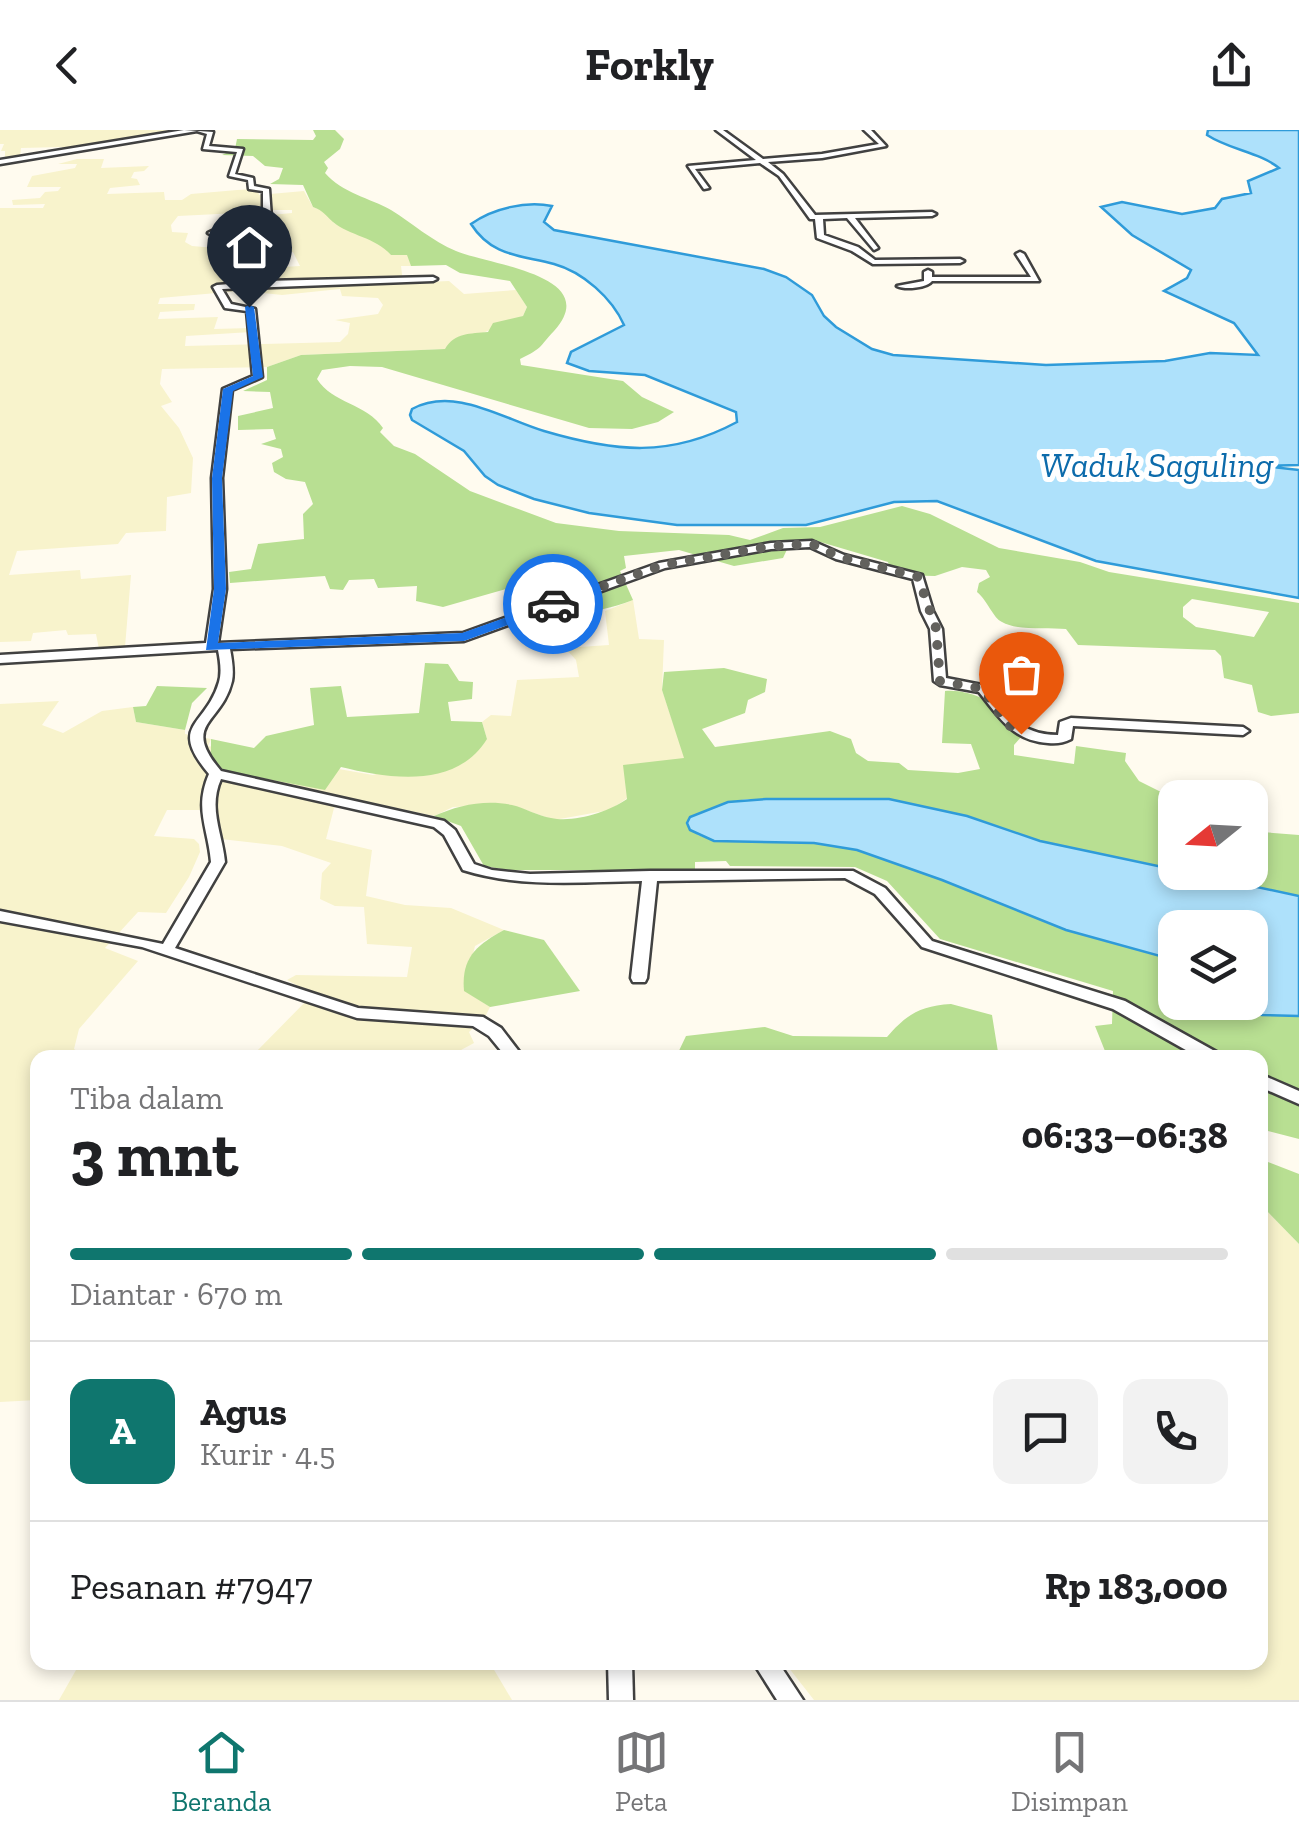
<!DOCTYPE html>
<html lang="id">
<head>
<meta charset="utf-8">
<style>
	body { margin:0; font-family:"Zilla Slab",serif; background:#f2f2f2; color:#202124; height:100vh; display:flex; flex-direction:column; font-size:38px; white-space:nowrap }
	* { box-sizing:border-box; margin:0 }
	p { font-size:32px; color:#757577 }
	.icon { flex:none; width:55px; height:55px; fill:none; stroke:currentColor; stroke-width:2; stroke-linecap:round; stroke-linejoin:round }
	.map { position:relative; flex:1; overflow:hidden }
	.details { position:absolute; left:30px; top:920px; width:1238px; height:620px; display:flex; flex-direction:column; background:#fff; border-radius:20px; box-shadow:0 5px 15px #0003 }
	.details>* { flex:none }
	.needle { width:65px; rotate:252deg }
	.controls { position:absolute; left:1158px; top:650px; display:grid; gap:20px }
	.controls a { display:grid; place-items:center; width:110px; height:110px; border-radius:20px; background:#fff; box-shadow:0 5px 15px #0003; font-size:50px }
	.pin { position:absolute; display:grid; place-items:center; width:85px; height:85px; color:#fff; margin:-102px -42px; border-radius:50% 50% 50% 0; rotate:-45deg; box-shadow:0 0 10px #0007 }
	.pin .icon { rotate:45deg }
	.courier { position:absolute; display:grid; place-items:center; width:100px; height:100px; margin:-50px; border:8px solid #1a73e8; border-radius:50%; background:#fff; color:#222; box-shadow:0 2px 12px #0007 }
	.overview em { font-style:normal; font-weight:800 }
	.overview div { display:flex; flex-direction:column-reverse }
	.overview { display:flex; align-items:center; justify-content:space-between; height:170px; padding:0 40px }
	h1 { font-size:65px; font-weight:800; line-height:75px }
	.bar { display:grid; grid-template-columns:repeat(4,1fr); gap:15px 10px; align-content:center; height:120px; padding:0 40px }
	.bar i { height:12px; border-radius:8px; background:#e0e0e0 }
	.bar .on { background:#0f766e }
	.bar p { grid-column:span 4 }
	.line { display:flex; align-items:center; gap:25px; padding:0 40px; border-top:2px solid #e0e0e0 }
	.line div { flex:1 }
	.round { display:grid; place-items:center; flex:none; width:105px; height:105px; border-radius:20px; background:#f2f2f2 }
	header { display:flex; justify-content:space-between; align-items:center; height:130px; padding:0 40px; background:#fff; font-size:45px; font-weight:800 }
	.tabs { display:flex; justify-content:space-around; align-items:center; height:140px; border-top:2px solid #e0e0e0; background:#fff; font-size:28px; color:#757577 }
	.tabs a { display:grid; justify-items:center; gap:5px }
	.tabs .on { color:#0f766e }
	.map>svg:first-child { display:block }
	.farmland { fill:#f8f3cc; fill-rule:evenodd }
	.forest { fill:#b8df92; fill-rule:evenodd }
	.water { fill:#aee1fb; stroke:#2f9bd9; stroke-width:2.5 }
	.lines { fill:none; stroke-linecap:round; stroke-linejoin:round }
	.minor-casing { stroke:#414141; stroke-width:5 }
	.minor { fill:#fff; fill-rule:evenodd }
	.route { fill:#1a73e8 }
	.done { stroke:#62615d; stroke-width:10; stroke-dasharray:0 18 }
	.labels { text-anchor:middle; stroke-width:10; stroke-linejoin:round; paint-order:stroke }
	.far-water-label { font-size:35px; font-style:italic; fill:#0c6bab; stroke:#fff }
</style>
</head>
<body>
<header><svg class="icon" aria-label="back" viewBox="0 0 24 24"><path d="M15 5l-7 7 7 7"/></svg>Forkly<svg class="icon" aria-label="share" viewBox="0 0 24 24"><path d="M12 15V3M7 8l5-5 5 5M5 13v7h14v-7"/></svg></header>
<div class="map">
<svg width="1299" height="1570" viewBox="0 0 1299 1570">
	<rect width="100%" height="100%" fill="#fffbef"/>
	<g class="farmland">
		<path d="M 0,0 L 183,0 L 64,22 L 62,17 L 21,18 L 20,27 L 5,28 L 5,21 L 1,21 L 4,14 L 0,14 Z"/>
		<path d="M 77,29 L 104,29 L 101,38 L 149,36 L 144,41 L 134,42 L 131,48 L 137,49 L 140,55 L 110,58 L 107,64 L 164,62 L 165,70 L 182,70 L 191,64 L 237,60 L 258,59 L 259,65 L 304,61 L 313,77 L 327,82 L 334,93 L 382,114 L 391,125 L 408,125 L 411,136 L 401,136 L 403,153 L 449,151 L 464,164 L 516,160 L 527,177 L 523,186 L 445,219 L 301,225 L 267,237 L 162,239 L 160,254 L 172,272 L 161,276 L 179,298 L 193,328 L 191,363 L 167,367 L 166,401 L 126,403 L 118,414 L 17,421 L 9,445 L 80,440 L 81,449 L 131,445 L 125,517 L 99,519 L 96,504 L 68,505 L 66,500 L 33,503 L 31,511 L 0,512 L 0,78 L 43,78 L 45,74 L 13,75 L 12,70 L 40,68 L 45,62 L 58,61 L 61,57 L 27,57 L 32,46 L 75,38 L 77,34 L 58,34 ZM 269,75 L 270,80 L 292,80 L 292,83 L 271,85 L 274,103 L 239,105 L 239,115 L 274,116 L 277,121 L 293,122 L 300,136 L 268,138 L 261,145 L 234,145 L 237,135 L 228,130 L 228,119 L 192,116 L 185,112 L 188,103 L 172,102 L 171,95 L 178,86 L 238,83 L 240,92 L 261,91 L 258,81 L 232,80 ZM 261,159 L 263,163 L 282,165 L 340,159 L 342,166 L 378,168 L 383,175 L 378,184 L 335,190 L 350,193 L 348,204 L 340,212 L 185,216 L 186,206 L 251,202 L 251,198 L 214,199 L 218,187 L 158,189 L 160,182 L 194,180 L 195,174 L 158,174 L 160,168 Z"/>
		<path d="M 633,470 L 639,509 L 664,510 L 662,560 L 685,628 L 610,680 L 554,690 L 511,675 L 453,677 L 434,686 L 350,668 L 334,678 L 326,709 L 372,720 L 366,766 L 405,775 L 451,778 L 504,800 L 475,816 L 464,860 L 490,877 L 485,887 L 469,902 L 474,913 L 448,927 L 251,927 L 313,864 L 287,850 L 296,845 L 407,847 L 412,817 L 367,814 L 364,777 L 335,776 L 320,769 L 322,743 L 331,733 L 282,716 L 221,709 L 214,680 L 167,680 L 154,706 L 194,709 L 199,714 L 200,722 L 189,747 L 166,783 L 138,782 L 105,818 L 138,831 L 79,899 L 74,919 L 86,927 L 38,928 L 37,1270 L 0,1272 L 0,574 L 59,571 L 42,595 L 63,603 L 102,581 L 133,577 L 136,592 L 185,600 L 185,604 L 211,609 L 208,616 L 373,645 L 487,609 L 482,592 L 491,585 L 511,586 L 517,550 L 579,547 L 576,530 L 565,518 L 609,515 L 605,481 Z"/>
		<path d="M 1260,1074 L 1299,1114 L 1299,1570 L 814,1570 L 785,1533 L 1260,1532 Z"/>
		<path d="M 80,1533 L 490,1533 L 512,1570 L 59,1570 Z"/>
	</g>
	<g class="forest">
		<path d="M 313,0 L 335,0 L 344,9 L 340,19 L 324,32 L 328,38 L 325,43 C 342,63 370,68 391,80 C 412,93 432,111 456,121 C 489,135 604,145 554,201 C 539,217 543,218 520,229 L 521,235 L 623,251 L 642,267 L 674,282 L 658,292 L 632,299 L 589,298 L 382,237 L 350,236 L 322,240 L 317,249 C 332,273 367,274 383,298 L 380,302 L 394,316 L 415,324 L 470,361 L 556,393 L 619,401 L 729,405 L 750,410 L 783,398 L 820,397 L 902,376 L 930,384 L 999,418 L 1080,432 L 1109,442 L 1299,473 L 1299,583 L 1271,586 L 1258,582 L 1252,555 L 1224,548 L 1221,526 L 1215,520 L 1078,515 L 1066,499 C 1048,497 1017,501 1002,492 C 993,488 988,471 977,462 L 979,453 L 990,447 L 986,440 L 962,437 L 935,446 L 892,445 L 888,432 L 817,411 L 791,411 L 783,428 L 734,436 L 679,420 L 624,426 L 626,438 L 620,441 L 633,470 C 581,489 554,487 506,459 L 443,477 L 416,471 L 417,456 L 378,458 L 374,449 L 349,450 L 343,460 L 330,459 L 325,446 L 230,453 L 229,442 L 251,439 L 258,414 L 304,409 L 303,384 L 313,374 L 305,352 L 286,349 L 274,342 L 272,333 L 283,327 L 281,319 L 261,314 L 276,309 L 273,299 L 238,300 L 238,286 L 273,278 L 270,262 L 243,261 L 267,250 L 267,237 L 301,225 L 445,219 C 455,202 470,204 488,202 L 493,193 L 523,186 L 527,177 L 510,151 L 460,143 L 446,135 L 411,136 L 407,125 L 391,125 C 375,107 350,106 333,92 C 325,85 324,81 313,77 L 303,55 L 270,54 L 279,49 L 283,38 L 265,36 L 253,26 L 222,25 L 235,19 L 237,9 L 313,10 L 316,6 ZM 1192,469 L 1269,482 L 1254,507 L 1196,497 L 1183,487 L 1183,477 Z"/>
		<path d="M 425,533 L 448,534 L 459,551 L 473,552 L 472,569 L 448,572 L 451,591 L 482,592 L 487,609 C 456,659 390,649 341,637 L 325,660 L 225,641 L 211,630 L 211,609 L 254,618 L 266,606 L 314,595 L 310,558 L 341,556 L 347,587 L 419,583 Z"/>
		<path d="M 724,538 L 767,549 L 765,562 L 748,570 L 745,583 L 702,599 L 715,617 L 830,601 L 851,609 L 856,623 L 868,631 L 899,633 L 908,640 L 958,643 L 980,639 L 971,614 L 942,613 L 945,561 C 970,559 1001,573 1013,595 L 1028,599 L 1014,615 L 1014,625 L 1074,634 L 1076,616 L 1126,623 L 1125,631 L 1139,651 L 1175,669 L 1175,740 L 1040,711 L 967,686 L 889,669 L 748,669 L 728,672 L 690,687 L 687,694 L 698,705 L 714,711 L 814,713 L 857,720 L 942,750 L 1066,800 L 1165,827 L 1175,839 L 1175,872 L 1224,873 L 1262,885 L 1299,886 L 1299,1009 L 1260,999 L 1260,928 L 1148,927 L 1105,921 L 1095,896 L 1112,894 L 1113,861 L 940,809 L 887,751 L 855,737 L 730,736 L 726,731 L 695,732 L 695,740 L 508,740 L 484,736 L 461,696 L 434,686 C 458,675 486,669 512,675 C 525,678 538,686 551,688 C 574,693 608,682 627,669 L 623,635 L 684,628 L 662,560 L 664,542 Z"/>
		<path d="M 157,556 L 207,558 L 192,573 L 185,600 L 136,592 L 133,577 L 146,576 Z"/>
		<path d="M 1250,701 L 1299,705 L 1299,766 L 1187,743 L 1250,742 Z"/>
		<path d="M 504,800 L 544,810 L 580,861 L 490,877 L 464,861 C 461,827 477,815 504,800 Z"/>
		<path d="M 951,874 L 992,885 L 998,922 L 1006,927 L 803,928 L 777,922 L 755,927 L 676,927 L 686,906 L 765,897 L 793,906 L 887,907 C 907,884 920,876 951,874 Z"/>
		<path d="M 1260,1029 L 1299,1044 L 1299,1114 L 1260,1074 Z"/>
	</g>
	<g class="water">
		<path d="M 1208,0 L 1299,0 L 1299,335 L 1262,336 L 1299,340 L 1299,468 L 1096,431 L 937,371 L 894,372 L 806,395 L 677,395 L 589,383 L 534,369 L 498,355 L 485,346 L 464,321 L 412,290 L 410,285 L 412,279 C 455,256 503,289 544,301 C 615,322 670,328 737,292 L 736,282 L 645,245 L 589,241 L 567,233 L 571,222 L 624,195 C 612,168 583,142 554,134 C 521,125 492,127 471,94 C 493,78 526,71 552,76 L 544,92 L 554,100 L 764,139 L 786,147 L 812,165 L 824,186 L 836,197 L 872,219 L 893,225 L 1046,235 L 1165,231 L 1210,223 L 1258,225 L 1234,193 L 1164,161 L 1187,148 L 1191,140 L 1132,105 L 1101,77 L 1122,72 L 1182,84 L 1215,78 L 1222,69 L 1251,63 L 1248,51 L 1279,38 C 1259,22 1230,20 1207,5 Z"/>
		<path d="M 766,669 L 889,669 L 967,686 L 1040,711 L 1299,766 L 1299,886 L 1262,885 L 1224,873 L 1250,872 L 1250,798 L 1175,798 L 1175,839 L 1164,827 L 1066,800 L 942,750 L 857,720 L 814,713 L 714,711 L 690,700 L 687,693 L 690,687 L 728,672 Z"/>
	</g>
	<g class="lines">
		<g class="minor-casing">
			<g id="minor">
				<path d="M 184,0 L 213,2 L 209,16 L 243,19 L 235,44 L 253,48 L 254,56 L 269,59 L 271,88 L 278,95 L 265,151 L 433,147 L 437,149 L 433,151 L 222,159 L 231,174 L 255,179 L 262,247 L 232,260 L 222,348 L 226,459 L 218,513 L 463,503 L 659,433 L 771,413 L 812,411 L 844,425 L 922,445 L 933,481 L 942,499 L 946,548 L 987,556 C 1010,584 1019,605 1058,605 L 1060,592 L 1071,588 L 1243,597 L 1249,601 L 1243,605 L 1073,596 L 1071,609 C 1063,613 1057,614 1048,613 C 1013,611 999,587 979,562 L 940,555 L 934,551 L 930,499 L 921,481 L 913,449 L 836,429 L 810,417 L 771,419 L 665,438 L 464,511 L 230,519 C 232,530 234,541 232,551 C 222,594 180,593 221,641 L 444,691 L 455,700 L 474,734 L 492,740 L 530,744 L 650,741 L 853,741 L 885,758 L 932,811 L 1125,871 L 1220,924 L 1222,928 L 1200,928 L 1113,879 L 922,817 L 875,764 L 845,748 L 657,751 L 647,848 L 645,852 L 633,852 L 631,848 L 642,751 C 582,752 520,758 463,740 L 444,705 L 434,697 L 221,649 C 208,678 222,702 225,732 L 175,818 L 358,878 L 483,887 L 501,898 L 524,928 L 507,928 L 489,906 L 473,896 L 357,888 L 142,817 L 0,791 L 0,781 L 163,814 L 211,732 C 208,697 194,679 209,644 C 167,594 206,597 219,552 C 222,542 220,530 218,520 L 0,533 L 0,525 L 206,513 L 214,459 L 212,348 L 223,259 L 253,246 L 247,181 L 225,178 L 213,157 L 217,155 L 257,152 L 268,103 L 212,105 L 208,103 L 212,101 L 269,99 L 270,96 L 263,89 L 263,61 L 249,59 L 248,50 L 229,46 L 237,22 L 203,19 L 207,4 L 197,1 L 0,34 L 0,30 Z"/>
				<path d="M 716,0 L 723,0 L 763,29 L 822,24 L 879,14 L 864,0 L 871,0 L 886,16 L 822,28 L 768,32 L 783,44 L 815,85 L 932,82 L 936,84 L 932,86 L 855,88 L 878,118 L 874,120 L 847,88 L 823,89 L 824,105 L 858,117 L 875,130 L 960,129 L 964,131 L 960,133 L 873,134 L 852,121 L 817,108 L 815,89 L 810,89 L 779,46 L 760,33 L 695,39 L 709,58 L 704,59 L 688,36 L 756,30 Z"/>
				<path d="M 1020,122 L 1024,124 L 1039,151 L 932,151 C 927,158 905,160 897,156 L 924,151 L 924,142 L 928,140 L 932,142 L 932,147 L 1031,147 L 1016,124 Z"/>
				<path d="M 1260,944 L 1299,961 L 1299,974 L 1260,957 Z"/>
				<path d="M 608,1532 L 632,1532 L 633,1570 L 609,1570 Z"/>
				<path d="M 753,1532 L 778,1532 L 803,1570 L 777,1570 Z"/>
			</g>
		</g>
		<use href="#minor" class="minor"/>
	</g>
	<path class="route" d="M 249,175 L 254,177 L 263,247 L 233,261 L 222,348 L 226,459 L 218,513 L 462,503 L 549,472 L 558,472 L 558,477 L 464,511 L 206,520 L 214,459 L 212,348 L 223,259 L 253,246 L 245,177 Z"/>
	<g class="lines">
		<path class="done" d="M 553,474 L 663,435 L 772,416 L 812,414 L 840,427 L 918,447 L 936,498 L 940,551 L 983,559 L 1005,592 L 1021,604"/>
	</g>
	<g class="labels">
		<g class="far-water-label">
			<text x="1157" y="347">Waduk Saguling</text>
		</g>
	</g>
</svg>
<div class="controls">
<a><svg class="needle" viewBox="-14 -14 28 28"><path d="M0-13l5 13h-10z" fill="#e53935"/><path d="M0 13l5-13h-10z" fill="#757577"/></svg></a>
<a><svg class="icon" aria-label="layers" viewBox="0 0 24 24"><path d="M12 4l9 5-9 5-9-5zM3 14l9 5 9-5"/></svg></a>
</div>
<div class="pin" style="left:1021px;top:604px;background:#ea580c"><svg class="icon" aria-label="bag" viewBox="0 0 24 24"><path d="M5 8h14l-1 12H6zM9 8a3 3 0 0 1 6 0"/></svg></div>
<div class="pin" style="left:249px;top:177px;background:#1f2937"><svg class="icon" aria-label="home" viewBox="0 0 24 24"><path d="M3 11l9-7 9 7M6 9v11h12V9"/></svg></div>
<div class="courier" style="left:553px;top:474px"><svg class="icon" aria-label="car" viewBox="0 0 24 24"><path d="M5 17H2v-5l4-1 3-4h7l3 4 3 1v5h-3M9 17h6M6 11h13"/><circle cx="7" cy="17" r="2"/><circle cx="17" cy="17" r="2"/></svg></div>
<section class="details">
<div class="overview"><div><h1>3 mnt</h1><p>Tiba dalam</p></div><em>06:33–06:38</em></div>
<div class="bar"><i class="on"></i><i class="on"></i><i class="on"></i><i></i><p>Diantar · 670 m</p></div>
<div class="line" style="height:180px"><b class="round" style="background:#0f766e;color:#fff">A</b><div><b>Agus</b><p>Kurir · 4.5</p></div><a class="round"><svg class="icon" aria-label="chat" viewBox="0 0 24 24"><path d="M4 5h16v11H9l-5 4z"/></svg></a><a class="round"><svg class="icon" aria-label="phone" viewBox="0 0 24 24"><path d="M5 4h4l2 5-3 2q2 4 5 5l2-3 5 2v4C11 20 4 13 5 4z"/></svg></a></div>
<div class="line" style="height:130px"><div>Pesanan #7947</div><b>Rp 183,000</b></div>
</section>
</div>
<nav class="tabs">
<a class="on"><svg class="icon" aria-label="home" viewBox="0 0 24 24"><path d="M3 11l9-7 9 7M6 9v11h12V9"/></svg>Beranda</a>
<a><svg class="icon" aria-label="map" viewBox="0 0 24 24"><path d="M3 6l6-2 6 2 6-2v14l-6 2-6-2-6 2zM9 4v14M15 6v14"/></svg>Peta</a>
<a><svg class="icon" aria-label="saved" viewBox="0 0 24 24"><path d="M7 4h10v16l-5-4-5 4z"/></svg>Disimpan</a>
</nav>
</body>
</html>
